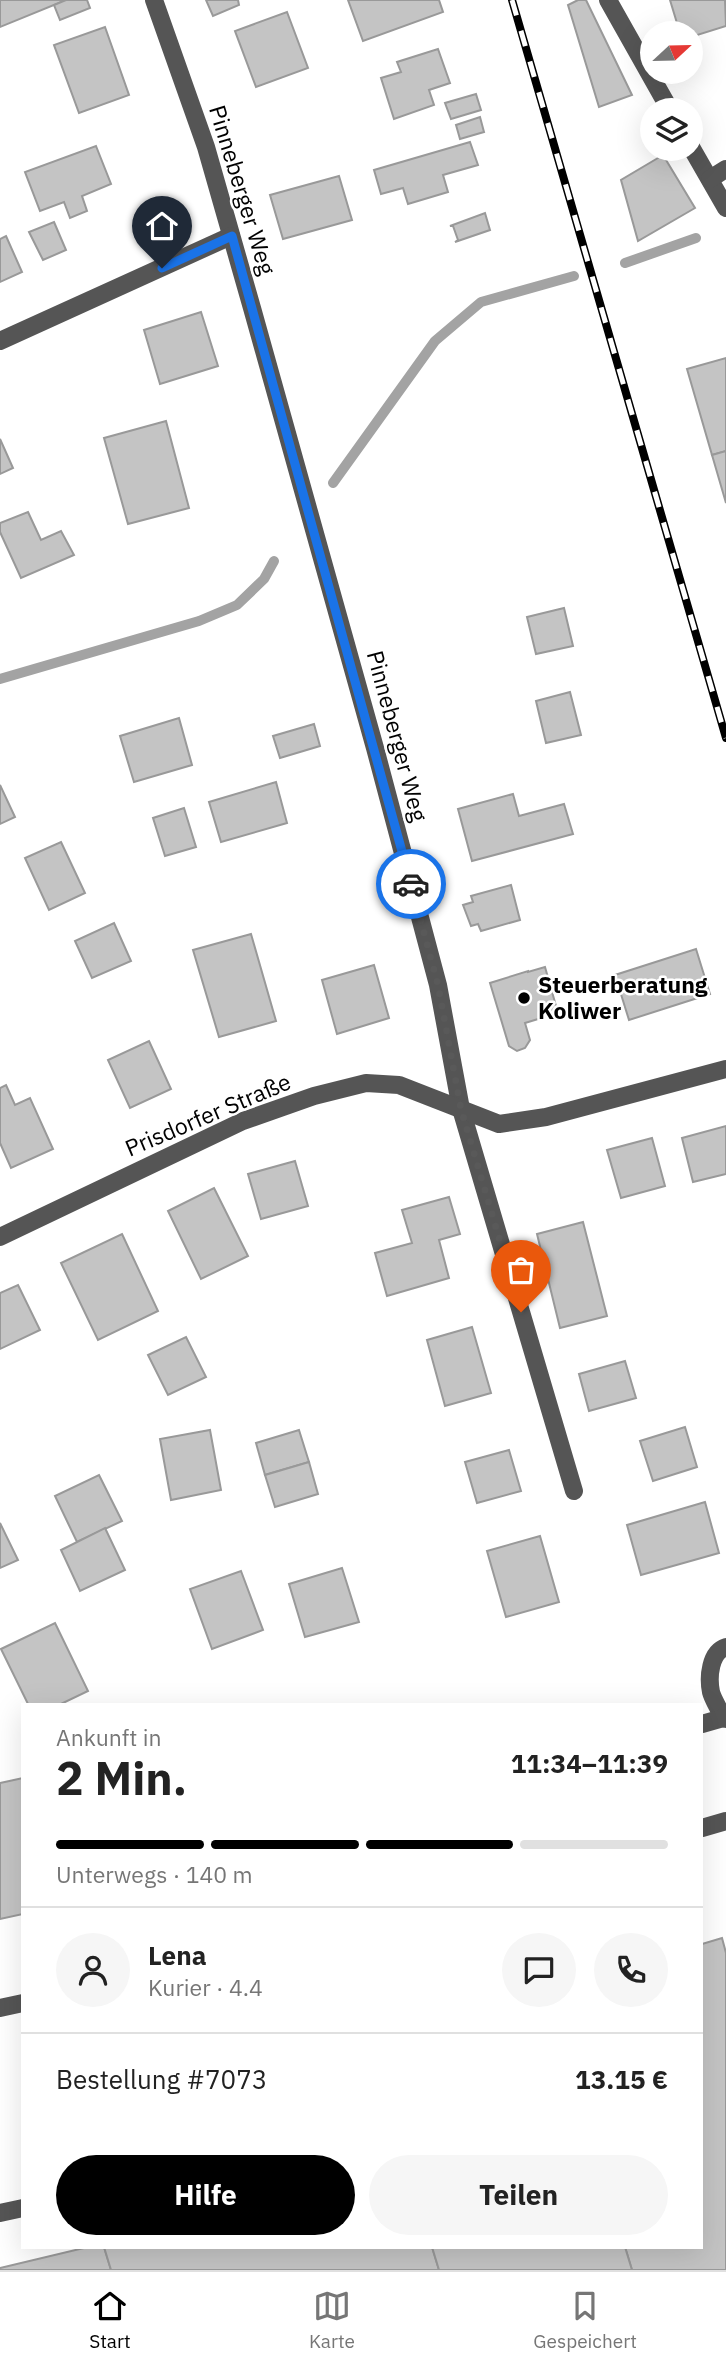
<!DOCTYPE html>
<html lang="de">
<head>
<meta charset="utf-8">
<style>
	body { margin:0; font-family:"IBM Plex Sans",sans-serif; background:#f6f6f6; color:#222; height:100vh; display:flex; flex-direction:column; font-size:26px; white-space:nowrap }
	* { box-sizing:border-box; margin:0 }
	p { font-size:23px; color:#767676 }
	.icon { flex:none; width:38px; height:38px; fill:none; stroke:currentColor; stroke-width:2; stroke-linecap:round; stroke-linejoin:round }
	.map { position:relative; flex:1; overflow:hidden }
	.sheet { position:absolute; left:21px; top:1703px; width:682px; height:546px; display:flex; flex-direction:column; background:#fff; border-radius:0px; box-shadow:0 7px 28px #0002 }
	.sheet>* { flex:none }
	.needle { width:46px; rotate:68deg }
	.controls { position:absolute; left:640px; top:21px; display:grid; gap:14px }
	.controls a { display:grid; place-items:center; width:63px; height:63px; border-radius:50%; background:#fff; box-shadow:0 7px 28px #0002; font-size:35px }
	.pin { position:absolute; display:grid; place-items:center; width:60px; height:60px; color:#fff; margin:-72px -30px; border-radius:50% 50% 50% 0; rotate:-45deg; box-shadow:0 0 7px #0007 }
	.pin .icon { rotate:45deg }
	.courier { position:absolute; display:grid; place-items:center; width:70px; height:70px; margin:-35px; border:5px solid #1a73e8; border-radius:50%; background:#fff; color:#222; box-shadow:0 2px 9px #0007 }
	.head em { font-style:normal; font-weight:800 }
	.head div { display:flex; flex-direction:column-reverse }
	.head { display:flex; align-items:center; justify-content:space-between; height:119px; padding:0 35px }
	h1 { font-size:46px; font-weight:800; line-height:52px }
	.bar { display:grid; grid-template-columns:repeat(4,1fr); gap:10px 7px; align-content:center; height:84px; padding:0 35px }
	.bar i { height:9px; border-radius:5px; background:#e0e0e0 }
	.bar .on { background:#000 }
	.bar p { grid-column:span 4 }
	.line { display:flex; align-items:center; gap:18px; padding:0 35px; border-top:2px solid #e0e0e0 }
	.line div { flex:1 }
	.round { display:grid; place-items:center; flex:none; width:74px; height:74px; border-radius:37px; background:#f6f6f6 }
	.action { display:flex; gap:14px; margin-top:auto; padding:14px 35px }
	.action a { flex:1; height:80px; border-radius:42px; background:#000; color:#fff; font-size:28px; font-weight:800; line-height:80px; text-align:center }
	.action a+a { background:#f6f6f6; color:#222 }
	.tab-bar { display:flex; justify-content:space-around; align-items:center; height:98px; border-top:2px solid #e0e0e0; background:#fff; font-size:19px; color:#767676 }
	.tab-bar a { display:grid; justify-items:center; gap:4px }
	.tab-bar .on { color:#000 }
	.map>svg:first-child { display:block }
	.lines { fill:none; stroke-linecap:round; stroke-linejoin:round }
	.stream { stroke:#a3a3a3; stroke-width:10 }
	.building { fill:#c4c4c4; stroke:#999; stroke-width:2 }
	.minor { stroke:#555; stroke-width:18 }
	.rail-casing { stroke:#000; stroke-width:8 }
	.rail { stroke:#fff; stroke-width:5; stroke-dasharray:16; stroke-linecap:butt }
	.done { stroke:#595959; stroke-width:7; stroke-dasharray:0 12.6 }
	.route { stroke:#1a73e8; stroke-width:9 }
	.poi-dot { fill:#000; stroke:#fff; stroke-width:2.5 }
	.labels { text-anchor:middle; stroke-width:5; stroke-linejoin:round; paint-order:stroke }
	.street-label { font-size:23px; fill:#000; stroke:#fff }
	.poi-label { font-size:23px; font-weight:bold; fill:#000; stroke:#fff; text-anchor:start }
</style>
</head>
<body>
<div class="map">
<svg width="726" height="2270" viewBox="0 0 726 2270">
	<rect width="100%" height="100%" fill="#fff"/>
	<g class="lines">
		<g class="stream">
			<path d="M 625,263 L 696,238"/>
			<path d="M 333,483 L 435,341 L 481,302 L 574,276"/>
			<path d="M 0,679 L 199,621 L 237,605 L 264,579 L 274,561"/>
		</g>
	</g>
	<g class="building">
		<path d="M 0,0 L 66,0 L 0,27 Z"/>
		<path d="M 66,0 L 87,0 L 90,8 L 60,20 L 54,5 Z"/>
		<path d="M 206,0 L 238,0 L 239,5 L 213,16 Z"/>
		<path d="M 348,0 L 439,0 L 443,12 L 363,41 Z"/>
		<path d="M 578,0 L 586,0 L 632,95 L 599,107 L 568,5 Z"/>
		<path d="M 670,0 L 725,0 L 726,26 L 691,37 L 691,33 L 680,33 Z"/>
		<path d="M 287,12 L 308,68 L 256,87 L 235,31 Z"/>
		<path d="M 105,27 L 129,95 L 79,113 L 54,45 Z"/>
		<path d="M 438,49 L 450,83 L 429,90 L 434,105 L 394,119 L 381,78 L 401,72 L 397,62 Z"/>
		<path d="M 476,94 L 481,110 L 451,119 L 445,103 Z"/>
		<path d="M 480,117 L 484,132 L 460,139 L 456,125 Z"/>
		<path d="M 470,142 L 478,165 L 443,175 L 448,192 L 408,204 L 403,188 L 381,194 L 374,170 Z"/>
		<path d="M 96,146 L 111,184 L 82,196 L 87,211 L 70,218 L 64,202 L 40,211 L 25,172 Z"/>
		<path d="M 663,155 L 695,208 L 638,241 L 621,180 Z"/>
		<path d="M 339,176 L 352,220 L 283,239 L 270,195 Z"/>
		<path d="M 485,213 L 490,230 L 455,242 L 458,240 L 453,226 L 450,226 Z"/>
		<path d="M 54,222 L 66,250 L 43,260 L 29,232 Z"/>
		<path d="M 6,236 L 22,272 L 0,282 L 0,239 Z"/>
		<path d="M 201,312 L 218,366 L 160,384 L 144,330 Z"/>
		<path d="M 726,358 L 726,451 L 712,455 L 687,369 Z"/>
		<path d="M 166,421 L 189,508 L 128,524 L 104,438 Z"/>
		<path d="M 0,439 L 13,468 L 0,474 Z"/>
		<path d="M 726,451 L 726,503 L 712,455 Z"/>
		<path d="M 28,512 L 41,540 L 61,531 L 74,555 L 21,578 L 0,532 L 0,523 Z"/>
		<path d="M 564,608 L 573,646 L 536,654 L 527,617 Z"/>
		<path d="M 570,692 L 581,735 L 546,743 L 536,701 Z"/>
		<path d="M 179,718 L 192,765 L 134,782 L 120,736 Z"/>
		<path d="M 314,724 L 320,746 L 280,758 L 273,736 Z"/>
		<path d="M 276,782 L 287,823 L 221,842 L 209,802 Z"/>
		<path d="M 0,785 L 15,817 L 0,824 Z"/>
		<path d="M 513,794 L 519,816 L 564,804 L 573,834 L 472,861 L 458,809 Z"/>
		<path d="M 184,808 L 196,847 L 165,856 L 153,818 Z"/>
		<path d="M 61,842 L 85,893 L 49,910 L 25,858 Z"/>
		<path d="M 511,885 L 520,920 L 481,931 L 478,924 L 471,926 L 463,905 L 473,902 L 471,896 Z"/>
		<path d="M 114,923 L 131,961 L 92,978 L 75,941 Z"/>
		<path d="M 251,934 L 276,1021 L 219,1037 L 193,950 Z"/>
		<path d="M 696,949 L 710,994 L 629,1020 L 615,975 Z"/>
		<path d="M 374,965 L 389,1018 L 337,1034 L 322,980 Z"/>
		<path d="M 545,967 L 558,1013 L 525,1023 L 530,1040 L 525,1048 L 517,1051 L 509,1046 L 490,983 L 528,971 L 528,972 Z"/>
		<path d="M 149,1041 L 171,1089 L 130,1108 L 108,1060 Z"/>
		<path d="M 6,1085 L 15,1105 L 30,1098 L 53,1149 L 11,1168 L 0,1143 L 0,1088 Z"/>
		<path d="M 726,1126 L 726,1174 L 693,1182 L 682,1138 Z"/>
		<path d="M 652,1138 L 665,1186 L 621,1198 L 607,1150 Z"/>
		<path d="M 295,1161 L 308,1206 L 261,1219 L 248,1174 Z"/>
		<path d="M 214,1188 L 248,1256 L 201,1279 L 168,1211 Z"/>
		<path d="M 449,1197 L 460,1234 L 439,1240 L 449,1278 L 387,1296 L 375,1253 L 412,1243 L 402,1210 Z"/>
		<path d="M 583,1222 L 607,1316 L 560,1328 L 537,1234 Z"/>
		<path d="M 122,1234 L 158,1311 L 98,1340 L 61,1263 Z"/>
		<path d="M 18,1285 L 40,1330 L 0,1349 L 0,1293 Z"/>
		<path d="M 472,1327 L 491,1393 L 445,1406 L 427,1340 Z"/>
		<path d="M 186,1337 L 206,1377 L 168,1395 L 148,1355 Z"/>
		<path d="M 625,1361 L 636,1398 L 589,1411 L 579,1374 Z"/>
		<path d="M 685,1427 L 697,1467 L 653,1481 L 640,1441 Z"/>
		<path d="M 210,1430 L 221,1490 L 171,1500 L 160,1439 Z"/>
		<path d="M 299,1430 L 309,1462 L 265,1475 L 256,1443 Z"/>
		<path d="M 509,1450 L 521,1491 L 477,1503 L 465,1462 Z"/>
		<path d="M 309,1462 L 318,1494 L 275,1507 L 265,1475 Z"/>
		<path d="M 99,1475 L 122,1521 L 77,1542 L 55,1496 Z"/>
		<path d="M 705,1502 L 719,1553 L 641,1575 L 627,1525 Z"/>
		<path d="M 0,1523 L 18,1560 L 0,1568 Z"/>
		<path d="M 105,1528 L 125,1570 L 80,1591 L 61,1550 Z"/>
		<path d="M 540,1536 L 559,1602 L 506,1617 L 487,1551 Z"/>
		<path d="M 342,1568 L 359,1622 L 305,1637 L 289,1584 Z"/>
		<path d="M 241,1571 L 263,1630 L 212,1649 L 190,1589 Z"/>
		<path d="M 55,1623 L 88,1691 L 61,1704 L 28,1704 L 1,1649 Z"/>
		<path d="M 23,1778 L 23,1914 L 0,1919 L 0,1783 Z"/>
		<path d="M 722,1938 L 726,1953 L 726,2270 L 632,2270 L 625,2247 L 702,2247 L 702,1944 Z"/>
		<path d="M 88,2247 L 104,2247 L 111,2270 L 0,2270 L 0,2268 Z"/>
		<path d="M 104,2247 L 432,2247 L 439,2270 L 111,2270 Z"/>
		<path d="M 432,2247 L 625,2247 L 632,2270 L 439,2270 Z"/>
	</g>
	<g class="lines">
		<g class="minor">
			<path d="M 154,0 L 206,147 L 252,308 L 375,748 L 438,985 L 461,1109 L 574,1491"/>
			<path d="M 608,0 L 670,110"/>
			<path d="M 691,147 L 726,208"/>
			<path d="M 710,179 L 726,169"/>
			<path d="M 0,341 L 231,236"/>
			<path d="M 0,1237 L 243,1121 L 314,1096 L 366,1083 L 399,1085 L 499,1124 L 546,1117 L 726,1069"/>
			<path d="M 726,1647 C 710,1652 708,1677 711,1692 C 713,1700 720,1710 723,1718 L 726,1719"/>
			<path d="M 702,1724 L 723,1718"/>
			<path d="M 702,1828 L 726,1821"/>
			<path d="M 0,2008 L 23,2003"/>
			<path d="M 0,2213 L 23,2208"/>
		</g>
		<g class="rail-casing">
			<path id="rail" d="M 512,0 L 726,738"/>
		</g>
		<use href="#rail" class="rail"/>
	</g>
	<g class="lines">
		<path class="done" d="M 411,884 L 438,985 L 461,1109 L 521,1312"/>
		<path class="route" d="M 162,268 L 232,236 L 411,884"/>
	</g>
	<circle class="poi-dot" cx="524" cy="998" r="7"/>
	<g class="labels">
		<g class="street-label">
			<text transform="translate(242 190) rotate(73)" y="8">Pinneberger Weg</text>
			<text transform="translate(397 736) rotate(75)" y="8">Pinneberger Weg</text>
			<text transform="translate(208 1115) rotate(-23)" y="8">Prisdorfer Straße</text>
		</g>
		<g class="poi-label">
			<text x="538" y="993">Steuerberatung<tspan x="538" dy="26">Koliwer</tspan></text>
		</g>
	</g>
</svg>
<div class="controls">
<a><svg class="needle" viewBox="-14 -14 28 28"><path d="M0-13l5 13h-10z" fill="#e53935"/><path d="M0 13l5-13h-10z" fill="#767676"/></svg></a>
<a><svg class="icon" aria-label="layers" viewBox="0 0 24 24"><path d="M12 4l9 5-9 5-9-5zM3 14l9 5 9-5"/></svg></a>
</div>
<div class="pin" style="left:521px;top:1312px;background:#ea580c"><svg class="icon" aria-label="bag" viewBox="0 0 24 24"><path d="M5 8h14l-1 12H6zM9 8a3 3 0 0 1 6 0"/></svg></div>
<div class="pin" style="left:162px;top:268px;background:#1f2937"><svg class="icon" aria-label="home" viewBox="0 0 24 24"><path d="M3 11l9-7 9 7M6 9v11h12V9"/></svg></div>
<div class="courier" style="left:411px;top:884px"><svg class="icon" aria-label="car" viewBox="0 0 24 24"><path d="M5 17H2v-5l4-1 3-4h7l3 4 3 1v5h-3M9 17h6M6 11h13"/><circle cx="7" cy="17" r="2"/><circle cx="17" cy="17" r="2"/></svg></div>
<section class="sheet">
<div class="head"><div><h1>2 Min.</h1><p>Ankunft in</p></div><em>11:34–11:39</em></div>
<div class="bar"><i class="on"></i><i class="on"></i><i class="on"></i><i></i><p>Unterwegs · 140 m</p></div>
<div class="line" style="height:126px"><a class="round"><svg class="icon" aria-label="person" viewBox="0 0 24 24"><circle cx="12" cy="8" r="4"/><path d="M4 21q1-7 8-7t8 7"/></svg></a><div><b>Lena</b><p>Kurier · 4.4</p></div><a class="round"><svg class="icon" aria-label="chat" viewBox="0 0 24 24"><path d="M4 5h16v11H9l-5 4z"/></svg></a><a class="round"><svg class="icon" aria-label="phone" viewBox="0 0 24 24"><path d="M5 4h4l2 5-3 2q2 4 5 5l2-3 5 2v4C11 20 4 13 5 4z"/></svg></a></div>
<div class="line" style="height:91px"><div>Bestellung #7073</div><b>13.15 €</b></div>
<div class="action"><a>Hilfe</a><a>Teilen</a></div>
</section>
</div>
<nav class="tab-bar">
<a class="on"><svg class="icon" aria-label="home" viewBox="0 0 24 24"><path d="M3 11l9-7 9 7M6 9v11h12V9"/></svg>Start</a>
<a><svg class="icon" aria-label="map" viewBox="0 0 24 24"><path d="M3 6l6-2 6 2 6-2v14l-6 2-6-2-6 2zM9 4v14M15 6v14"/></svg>Karte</a>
<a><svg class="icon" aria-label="saved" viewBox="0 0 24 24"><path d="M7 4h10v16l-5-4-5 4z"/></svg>Gespeichert</a>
</nav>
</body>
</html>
